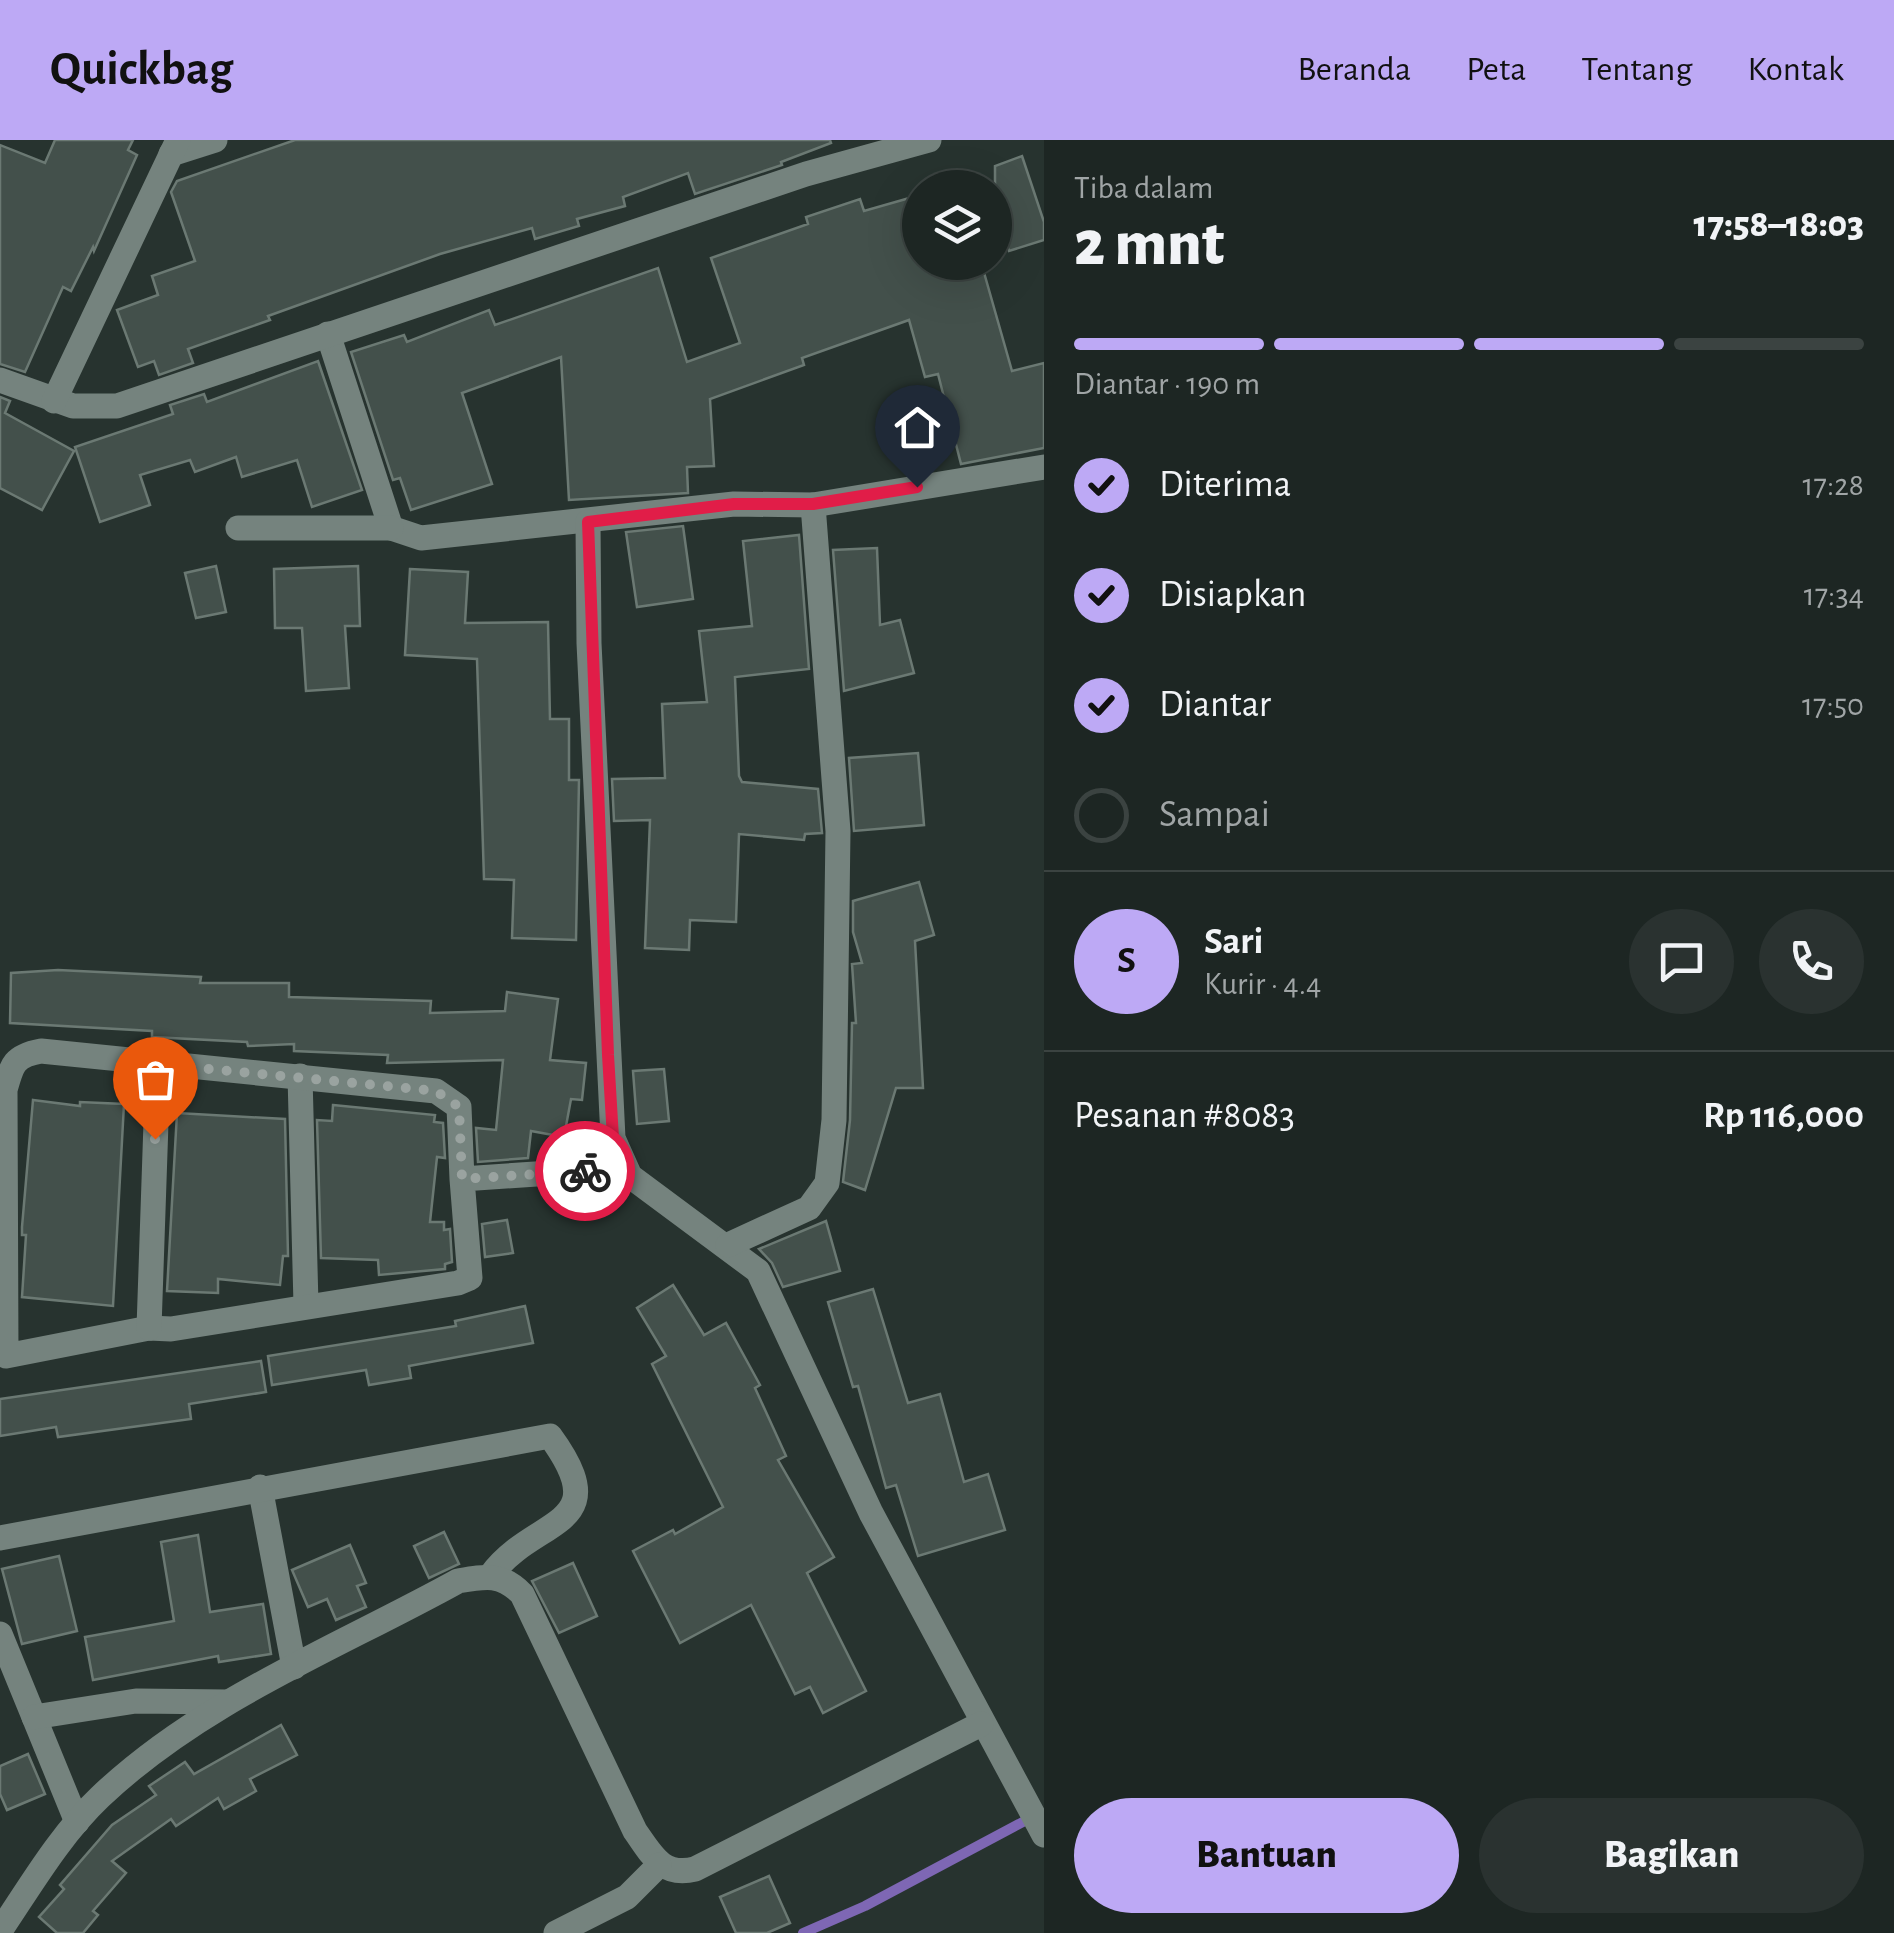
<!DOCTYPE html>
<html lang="id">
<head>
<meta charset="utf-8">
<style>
	body { margin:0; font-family:"Alegreya Sans",sans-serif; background:#2a3230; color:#f1f3f6; height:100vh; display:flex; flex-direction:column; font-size:38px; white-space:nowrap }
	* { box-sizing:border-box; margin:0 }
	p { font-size:32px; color:#a0a5a6 }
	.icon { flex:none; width:55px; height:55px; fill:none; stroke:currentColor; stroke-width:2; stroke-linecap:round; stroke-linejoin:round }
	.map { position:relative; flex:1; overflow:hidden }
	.drawer { display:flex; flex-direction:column; background:#1d2623; width:850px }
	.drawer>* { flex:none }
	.tools { position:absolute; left:902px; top:30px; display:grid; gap:20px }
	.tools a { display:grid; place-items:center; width:110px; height:110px; border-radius:50%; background:#1d2623; box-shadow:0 10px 40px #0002,0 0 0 2px #3b4341; font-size:50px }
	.pin { position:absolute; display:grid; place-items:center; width:85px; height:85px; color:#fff; margin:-102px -42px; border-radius:50% 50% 50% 0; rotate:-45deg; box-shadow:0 0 10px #0007 }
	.pin .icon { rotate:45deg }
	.courier { position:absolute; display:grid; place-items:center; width:100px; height:100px; margin:-50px; border:8px solid #e11d48; border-radius:50%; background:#fff; color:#222; box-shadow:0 2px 12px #0007 }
	.summary em { font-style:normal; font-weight:800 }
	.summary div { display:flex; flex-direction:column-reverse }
	.summary { display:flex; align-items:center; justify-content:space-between; height:170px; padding:0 30px }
	h1 { font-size:65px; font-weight:800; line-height:75px }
	.bar { display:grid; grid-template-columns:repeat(4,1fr); gap:15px 10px; align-content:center; height:120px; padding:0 30px }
	.bar i { height:12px; border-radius:8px; background:#3b4341 }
	.bar .on { background:#bda9f5 }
	.bar p { grid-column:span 4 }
	.line { display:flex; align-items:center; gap:25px; padding:0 30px; border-top:2px solid #3b4341 }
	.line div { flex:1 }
	.round { display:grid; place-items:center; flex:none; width:105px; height:105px; border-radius:52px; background:#2a3230 }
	ol { padding:0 30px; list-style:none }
	li { display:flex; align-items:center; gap:30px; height:110px }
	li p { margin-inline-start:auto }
	li .icon { padding:10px; border-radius:50%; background:#bda9f5; color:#111; stroke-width:4 }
	li:last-child { color:#a0a5a6 }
	li i { width:55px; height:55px; border:5px solid #3b4341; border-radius:50% }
	.action { display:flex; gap:20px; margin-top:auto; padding:20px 30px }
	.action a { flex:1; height:115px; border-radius:60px; background:#bda9f5; color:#111; font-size:40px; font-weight:800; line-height:115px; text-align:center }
	.action a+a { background:#2a3230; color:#f1f3f6 }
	header { display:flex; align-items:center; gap:60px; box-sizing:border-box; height:140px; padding:0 50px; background:#bda9f5; color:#111 }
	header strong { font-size:48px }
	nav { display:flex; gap:55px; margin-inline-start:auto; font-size:35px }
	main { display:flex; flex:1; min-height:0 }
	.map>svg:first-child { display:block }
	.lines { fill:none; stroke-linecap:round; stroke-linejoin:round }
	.stream { stroke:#7e67b4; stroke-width:10 }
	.building { fill:#43504b; stroke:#6b7973; stroke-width:2.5 }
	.minor { stroke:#75837e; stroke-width:25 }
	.done { stroke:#9aa3a0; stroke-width:10; stroke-dasharray:0 18 }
	.route { stroke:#e11d48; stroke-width:12 }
</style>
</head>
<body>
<header>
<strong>Quickbag</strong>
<nav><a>Beranda</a><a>Peta</a><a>Tentang</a><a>Kontak</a></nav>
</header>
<main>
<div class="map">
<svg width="1044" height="1793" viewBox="0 0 1044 1793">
	<rect width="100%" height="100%" fill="#27332f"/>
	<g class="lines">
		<path class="stream" d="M 803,1793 L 865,1766 L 1034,1676"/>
	</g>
	<g class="building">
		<path d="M 55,0 L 133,0 L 128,10 L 137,15 L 94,111 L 93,107 L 71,151 L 63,147 L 25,232 L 0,224 L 0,5 L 45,23 Z"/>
		<path d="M 295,0 L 830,0 L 831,3 L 781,22 L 782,25 L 695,54 L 688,33 L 623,57 L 625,66 L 577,79 L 579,86 L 535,99 L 532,88 L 440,114 L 268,176 L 270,180 L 188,209 L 193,223 L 159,235 L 154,221 L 138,227 L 117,170 L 158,155 L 152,136 L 195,121 L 171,52 L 177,41 Z"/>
		<path d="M 1022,16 L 1044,82 L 1044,100 L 1009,111 L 995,72 L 995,26 Z"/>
		<path d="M 920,55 L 920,122 L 981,122 L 1012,231 L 1044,223 L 1044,308 L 961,324 L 938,234 L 925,237 L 909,180 L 802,218 L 804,225 L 710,259 L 714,326 L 687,327 L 688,353 L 569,360 L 561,217 L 462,253 L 492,344 L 411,370 L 400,338 L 393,340 L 351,212 L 404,195 L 407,202 L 489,170 L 495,185 L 658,128 L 687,222 L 740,203 L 711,118 L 808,84 L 806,77 L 860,59 L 864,71 Z"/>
		<path d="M 318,221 L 362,350 L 312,367 L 297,320 L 242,337 L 236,317 L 195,332 L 190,320 L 140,335 L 150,365 L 100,382 L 75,307 L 173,274 L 170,265 L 204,254 L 207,262 Z"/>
		<path d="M 0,257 L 10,261 L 5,273 L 74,311 L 42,370 L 0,348 Z"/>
		<path d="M 683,386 L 693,459 L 637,467 L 626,392 Z"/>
		<path d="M 799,395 L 809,529 L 735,537 L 739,636 L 742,642 L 818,649 L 822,693 L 805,694 L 804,700 L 739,694 L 736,782 L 690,780 L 689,810 L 645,808 L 650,680 L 614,681 L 612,639 L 665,638 L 662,564 L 707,562 L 699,491 L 752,486 L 743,401 Z"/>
		<path d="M 877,408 L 880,485 L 900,480 L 914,533 L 844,551 L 833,410 Z"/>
		<path d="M 216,426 L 226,472 L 196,478 L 185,433 Z"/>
		<path d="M 358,426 L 360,486 L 345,486 L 349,548 L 306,551 L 302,488 L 275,488 L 274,429 Z"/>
		<path d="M 410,429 L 468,432 L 465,483 L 548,482 L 550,579 L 569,579 L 569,640 L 579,640 L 576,800 L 512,798 L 514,740 L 484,739 L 477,519 L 405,515 Z"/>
		<path d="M 918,613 L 924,685 L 854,691 L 849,618 Z"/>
		<path d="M 919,742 L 934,795 L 915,801 L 923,948 L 896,948 L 865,1050 L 843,1042 L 850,980 L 852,883 L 856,883 L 852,824 L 862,823 L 853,792 L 853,761 Z"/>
		<path d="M 58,830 L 201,837 L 200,843 L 289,843 L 289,857 L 431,861 L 430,873 L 505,871 L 507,852 L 558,859 L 550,920 L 586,923 L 582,960 L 571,959 L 564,997 L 531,991 L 528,1018 L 478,1022 L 476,988 L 496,990 L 503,920 L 387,923 L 388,915 L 294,911 L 294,904 L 248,906 L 247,902 L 152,897 L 152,891 L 10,883 L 11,833 Z"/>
		<path d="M 664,929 L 669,981 L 637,984 L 633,931 Z"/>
		<path d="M 33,960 L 80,966 L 80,962 L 124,964 L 113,1166 L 22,1157 L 26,1095 L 22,1095 L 22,1087 Z"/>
		<path d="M 333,965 L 435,975 L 434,982 L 443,983 L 445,1018 L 437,1017 L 430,1082 L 444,1082 L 444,1090 L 450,1089 L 452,1122 L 445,1124 L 445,1129 L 379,1135 L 378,1120 L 321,1118 L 317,980 L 332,981 Z"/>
		<path d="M 177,973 L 285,979 L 288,1116 L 283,1116 L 280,1145 L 218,1139 L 218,1153 L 167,1151 Z"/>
		<path d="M 507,1080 L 513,1113 L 485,1117 L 482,1084 Z"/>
		<path d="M 826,1081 L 840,1131 L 783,1147 L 772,1123 L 759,1109 Z"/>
		<path d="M 673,1145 L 704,1195 L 726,1183 L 760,1245 L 755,1248 L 786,1316 L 778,1320 L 834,1417 L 807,1433 L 866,1551 L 823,1573 L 810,1547 L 795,1554 L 751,1465 L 680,1503 L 633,1411 L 673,1390 L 675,1394 L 723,1367 L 652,1224 L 666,1216 L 637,1168 Z"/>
		<path d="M 873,1149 L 908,1263 L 940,1254 L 964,1342 L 988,1334 L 1005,1390 L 918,1416 L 896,1345 L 886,1348 L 858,1246 L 853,1247 L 828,1162 Z"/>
		<path d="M 525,1166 L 533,1203 L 409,1226 L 411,1238 L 369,1245 L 366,1230 L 272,1245 L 268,1216 L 456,1186 L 455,1181 Z"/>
		<path d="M 261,1221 L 266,1252 L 189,1264 L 191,1279 L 58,1297 L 56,1287 L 0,1296 L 0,1259 Z"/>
		<path d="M 444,1392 L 459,1424 L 429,1438 L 414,1406 Z"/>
		<path d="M 198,1395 L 210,1472 L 263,1464 L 271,1514 L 219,1522 L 218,1516 L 93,1540 L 85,1497 L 174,1481 L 161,1402 Z"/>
		<path d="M 350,1405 L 366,1443 L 357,1446 L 366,1467 L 336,1480 L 327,1459 L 308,1467 L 292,1430 Z"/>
		<path d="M 59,1416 L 77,1491 L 22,1504 L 2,1429 Z"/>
		<path d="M 573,1423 L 597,1476 L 559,1493 L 532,1441 Z"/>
		<path d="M 281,1585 L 297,1615 L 250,1639 L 256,1651 L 224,1669 L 218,1658 L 176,1686 L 171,1679 L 112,1721 L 126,1733 L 93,1771 L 98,1775 L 83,1793 L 57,1793 L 39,1777 L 64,1749 L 60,1745 L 112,1685 L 156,1655 L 149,1646 L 185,1622 L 194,1634 Z"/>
		<path d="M 28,1614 L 45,1654 L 7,1670 L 0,1654 L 0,1626 Z"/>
		<path d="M 769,1736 L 790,1783 L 767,1793 L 736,1793 L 720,1757 Z"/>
	</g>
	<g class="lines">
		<g class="minor">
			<path d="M 171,14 L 215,0"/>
			<path d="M 328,194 L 391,388 L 421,398 L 734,364 L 813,365 L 1044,327"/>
			<path d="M 0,240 L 73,266 L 117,266 L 806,34 L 929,0"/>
			<path d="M 54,261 L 178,0"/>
			<path d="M 588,382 L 589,503 L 613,998 L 630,1036 L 758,1131 L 871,1373 L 1044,1695"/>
			<path d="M 238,388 L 391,388"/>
			<path d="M 300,936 L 306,1165"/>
			<path d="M 462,1039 L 470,1138 L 458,1143 L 171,1189 L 149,1188 L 6,1216 L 5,950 C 12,924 14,916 41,911 L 436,951 L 459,967 L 462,1039 L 625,1028"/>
			<path d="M 728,1105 L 809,1068 L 827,1043 L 834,980 L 838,691 L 813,365"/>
			<path d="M 149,1188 L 158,924"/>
			<path d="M 260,1347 L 294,1527"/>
			<path d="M 0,1398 L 550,1296 C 618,1389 534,1376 491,1435"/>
			<path d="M 0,1494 L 77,1682"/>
			<path d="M 34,1577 L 136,1561 L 228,1562"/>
			<path d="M 0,1791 C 31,1745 60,1695 100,1657 C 202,1560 337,1508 458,1441 C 486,1436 501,1433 522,1454 L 635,1691 C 652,1715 662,1737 695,1729 L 981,1584"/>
			<path d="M 556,1793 L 627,1757 L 659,1725"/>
		</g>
	</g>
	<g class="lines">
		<path class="done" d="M 155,999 L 158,924 L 436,951 L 459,967 L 462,1039 L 585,1031"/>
		<path class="route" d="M 585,1031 L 625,1028 L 613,998 L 608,915 L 588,382 L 734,364 L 813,364 L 917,347"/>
	</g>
</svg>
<div class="tools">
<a><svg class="icon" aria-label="layers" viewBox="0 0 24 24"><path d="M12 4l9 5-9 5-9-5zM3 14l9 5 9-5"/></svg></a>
</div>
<div class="pin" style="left:155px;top:999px;background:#ea580c"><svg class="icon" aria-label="bag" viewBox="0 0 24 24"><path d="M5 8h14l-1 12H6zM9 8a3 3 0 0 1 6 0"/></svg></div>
<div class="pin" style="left:917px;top:347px;background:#1f2937"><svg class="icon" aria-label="home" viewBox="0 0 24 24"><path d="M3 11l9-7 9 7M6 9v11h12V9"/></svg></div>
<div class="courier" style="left:585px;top:1031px"><svg class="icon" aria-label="bike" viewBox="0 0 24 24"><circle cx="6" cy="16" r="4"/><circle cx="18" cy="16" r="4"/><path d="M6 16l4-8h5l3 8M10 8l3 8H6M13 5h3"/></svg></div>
</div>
<section class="drawer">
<div class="summary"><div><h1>2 mnt</h1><p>Tiba dalam</p></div><em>17:58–18:03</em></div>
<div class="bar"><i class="on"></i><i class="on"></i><i class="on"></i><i></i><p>Diantar · 190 m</p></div>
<ol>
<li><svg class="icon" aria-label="check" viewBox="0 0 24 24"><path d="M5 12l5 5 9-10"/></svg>Diterima<p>17:28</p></li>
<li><svg class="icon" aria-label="check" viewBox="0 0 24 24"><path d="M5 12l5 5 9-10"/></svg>Disiapkan<p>17:34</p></li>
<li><svg class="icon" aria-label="check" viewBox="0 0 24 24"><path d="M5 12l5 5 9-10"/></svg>Diantar<p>17:50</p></li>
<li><i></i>Sampai</li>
</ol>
<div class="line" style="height:180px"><b class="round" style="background:#bda9f5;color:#111">S</b><div><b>Sari</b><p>Kurir · 4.4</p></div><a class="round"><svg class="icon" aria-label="chat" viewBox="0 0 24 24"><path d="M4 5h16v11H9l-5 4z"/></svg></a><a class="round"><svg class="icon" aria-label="phone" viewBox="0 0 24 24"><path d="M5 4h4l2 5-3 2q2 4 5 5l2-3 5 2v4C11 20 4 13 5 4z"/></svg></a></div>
<div class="line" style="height:130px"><div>Pesanan #8083</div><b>Rp 116,000</b></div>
<div class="action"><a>Bantuan</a><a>Bagikan</a></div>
</section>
</main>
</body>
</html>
